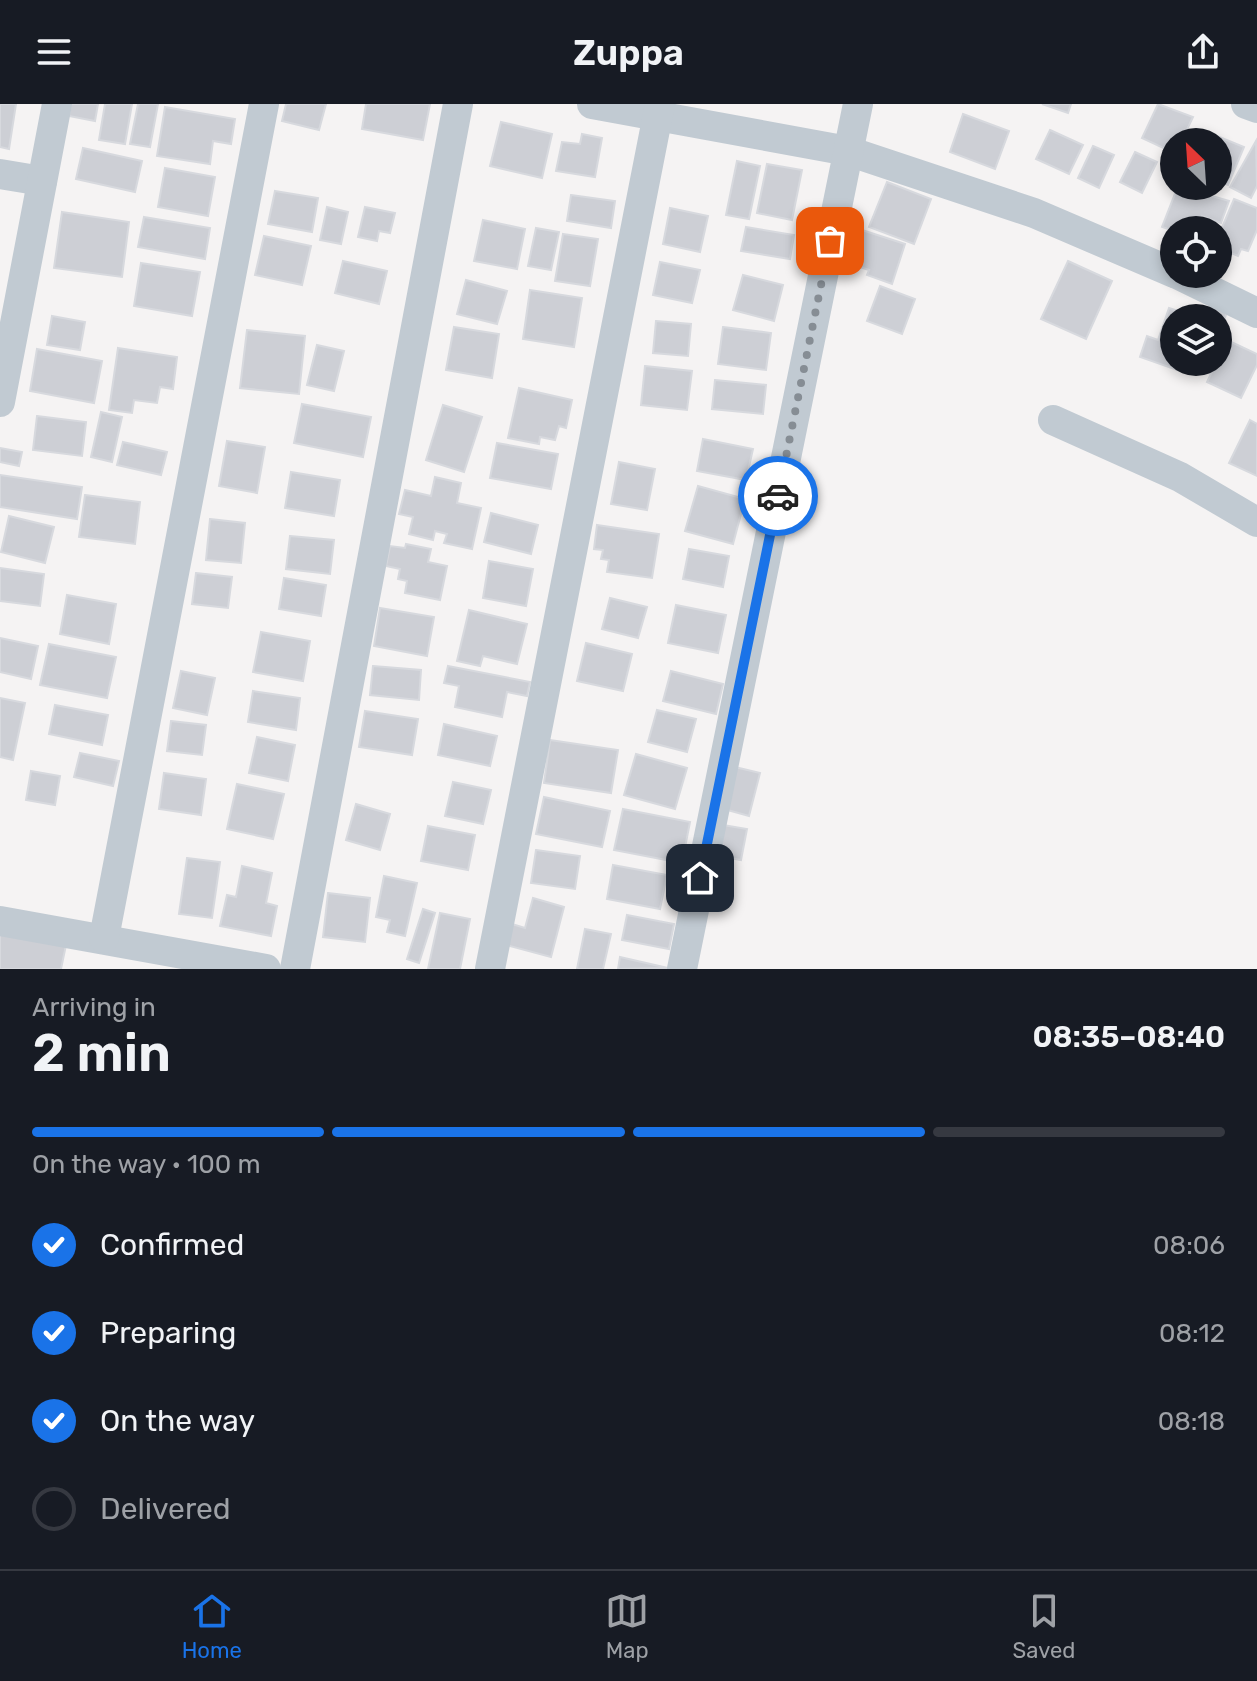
<!DOCTYPE html>
<html lang="en">
<head>
<meta charset="utf-8">
<style>
	body { margin:0; font-family:Rubik,sans-serif; background:#242831; color:#f1f3f6; height:100vh; display:flex; flex-direction:column; font-size:30px; white-space:nowrap }
	* { box-sizing:border-box; margin:0 }
	p { font-size:26px; color:#9ea1a6 }
	.icon { flex:none; width:44px; height:44px; fill:none; stroke:currentColor; stroke-width:2; stroke-linecap:round; stroke-linejoin:round }
	.map { position:relative; height:865px; overflow:hidden }
	.sheet { display:flex; flex-direction:column; background:#171b24; flex:1 }
	.sheet>* { flex:none }
	.needle { width:52px; rotate:335deg }
	.tools { position:absolute; left:1160px; top:24px; display:grid; gap:16px }
	.tools a { display:grid; place-items:center; width:72px; height:72px; border-radius:50%; background:#171b24; box-shadow:0 4px 12px #0003; font-size:40px }
	.pin { position:absolute; display:grid; place-items:center; width:68px; height:68px; color:#fff; margin:-34px; border-radius:16px; box-shadow:0 4px 12px #0006 }
	.courier { position:absolute; display:grid; place-items:center; width:80px; height:80px; margin:-40px; border:6px solid #1a73e8; border-radius:50%; background:#fff; color:#222; box-shadow:0 2px 10px #0007 }
	.head em { font-style:normal; font-weight:600 }
	.head div { display:flex; flex-direction:column-reverse }
	.head { display:flex; align-items:center; justify-content:space-between; height:136px; padding:0 32px }
	h1 { font-size:52px; font-weight:600; line-height:60px }
	.bar { display:grid; grid-template-columns:repeat(4,1fr); gap:12px 8px; align-content:center; height:96px; padding:0 32px }
	.bar i { height:10px; border-radius:6px; background:#363941 }
	.bar .current { background:#1a73e8 }
	.bar p { grid-column:span 4 }
	ol { padding:0 32px; list-style:none }
	li { display:flex; align-items:center; gap:24px; height:88px }
	li p { margin-inline-start:auto }
	li .icon { padding:8px; border-radius:50%; background:#1a73e8; color:#fff; stroke-width:4 }
	li:last-child { color:#9ea1a6 }
	li i { width:44px; height:44px; border:4px solid #363941; border-radius:50% }
	header { display:flex; justify-content:space-between; align-items:center; height:104px; padding:0 32px; background:#171b24; font-size:36px; font-weight:600 }
	.tab-bar { display:flex; justify-content:space-around; align-items:center; height:112px; border-top:2px solid #363941; background:#171b24; font-size:22px; color:#9ea1a6 }
	.tab-bar a { display:grid; justify-items:center; gap:4px }
	.tab-bar .current { color:#1a73e8 }
	.map>svg:first-child { display:block }
	.building { fill:#cdcfd5; stroke:#d7d9de; stroke-width:2 }
	.lines { fill:none; stroke-linecap:round; stroke-linejoin:round }
	.street { stroke:#c1cad2; stroke-width:30 }
	.done { stroke:#868d94; stroke-width:8; stroke-dasharray:0 14.4 }
	.route { stroke:#1a73e8; stroke-width:10 }
</style>
</head>
<body>
<header><svg class="icon" aria-label="menu" viewBox="0 0 24 24"><path d="M4 6h16M4 12h16M4 18h16"/></svg>Zuppa<svg class="icon" aria-label="share" viewBox="0 0 24 24"><path d="M12 15V3M7 8l5-5 5 5M5 13v7h14v-7"/></svg></header>
<div class="map">
<svg width="1257" height="865" viewBox="0 0 1257 865">
	<rect width="100%" height="100%" fill="#f5f3f3"/>
	<g class="building">
		<path d="M 0,0 L 16,0 L 9,45 L 0,43 Z"/>
		<path d="M 71,0 L 98,0 L 95,17 L 69,12 Z"/>
		<path d="M 105,0 L 132,0 L 125,40 L 99,36 Z"/>
		<path d="M 138,0 L 158,0 L 150,43 L 130,40 Z"/>
		<path d="M 286,0 L 326,0 L 319,26 L 282,17 Z"/>
		<path d="M 366,0 L 430,0 L 423,36 L 362,25 Z"/>
		<path d="M 1042,0 L 1071,0 L 1068,9 Z"/>
		<path d="M 1158,0 L 1193,13 L 1181,38 L 1174,38 L 1174,49 L 1142,34 Z"/>
		<path d="M 165,3 L 235,15 L 231,40 L 213,37 L 210,60 L 157,52 Z"/>
		<path d="M 963,10 L 1009,27 L 995,65 L 950,48 Z"/>
		<path d="M 501,18 L 552,30 L 542,74 L 490,62 Z"/>
		<path d="M 1050,26 L 1083,41 L 1069,70 L 1036,55 Z"/>
		<path d="M 582,30 L 602,34 L 595,73 L 556,67 L 562,38 L 580,40 Z"/>
		<path d="M 1212,30 L 1244,43 L 1228,81 L 1218,77 L 1218,38 L 1209,38 Z"/>
		<path d="M 1256,37 L 1257,82 L 1251,94 L 1230,83 Z"/>
		<path d="M 1093,42 L 1114,51 L 1099,84 L 1078,74 Z"/>
		<path d="M 83,44 L 142,57 L 135,88 L 76,75 Z"/>
		<path d="M 1135,48 L 1157,58 L 1142,89 L 1120,78 Z"/>
		<path d="M 737,57 L 760,62 L 749,115 L 726,111 Z"/>
		<path d="M 767,60 L 802,66 L 792,116 L 757,109 Z"/>
		<path d="M 165,64 L 215,73 L 208,112 L 158,103 Z"/>
		<path d="M 887,78 L 931,95 L 914,140 L 869,123 Z"/>
		<path d="M 1178,82 L 1229,97 L 1221,119 L 1202,112 L 1197,126 L 1174,127 L 1162,123 Z"/>
		<path d="M 275,87 L 318,94 L 312,128 L 268,120 Z"/>
		<path d="M 571,91 L 615,97 L 611,124 L 567,117 Z"/>
		<path d="M 1234,95 L 1257,104 L 1257,126 L 1248,147 L 1241,145 L 1238,152 L 1231,149 L 1228,157 L 1218,153 L 1218,133 Z"/>
		<path d="M 327,103 L 348,108 L 341,140 L 320,136 Z"/>
		<path d="M 365,103 L 395,109 L 390,129 L 379,127 L 377,137 L 358,133 Z"/>
		<path d="M 670,104 L 708,112 L 700,148 L 663,140 Z"/>
		<path d="M 62,108 L 129,118 L 122,173 L 54,164 Z"/>
		<path d="M 144,113 L 210,124 L 205,155 L 138,143 Z"/>
		<path d="M 483,116 L 525,125 L 517,165 L 474,157 Z"/>
		<path d="M 746,123 L 794,131 L 790,155 L 741,147 Z"/>
		<path d="M 536,124 L 559,128 L 551,166 L 528,162 Z"/>
		<path d="M 862,126 L 905,140 L 892,180 L 867,171 L 869,166 L 850,160 Z"/>
		<path d="M 563,130 L 598,135 L 590,182 L 555,177 Z"/>
		<path d="M 264,132 L 311,142 L 302,181 L 255,171 Z"/>
		<path d="M 343,157 L 387,167 L 379,200 L 335,189 Z"/>
		<path d="M 1068,157 L 1112,177 L 1086,235 L 1041,215 Z"/>
		<path d="M 660,158 L 700,166 L 692,199 L 653,191 Z"/>
		<path d="M 141,159 L 200,168 L 192,212 L 134,202 Z"/>
		<path d="M 743,171 L 783,181 L 774,217 L 733,206 Z"/>
		<path d="M 466,176 L 507,187 L 497,220 L 457,210 Z"/>
		<path d="M 880,182 L 915,195 L 902,230 L 867,217 Z"/>
		<path d="M 530,186 L 582,194 L 574,243 L 523,235 Z"/>
		<path d="M 1212,203 L 1227,208 L 1218,233 L 1218,214 L 1208,214 Z"/>
		<path d="M 1169,204 L 1199,214 L 1174,214 L 1174,258 L 1186,258 L 1183,268 L 1140,253 L 1147,232 L 1158,236 Z"/>
		<path d="M 52,212 L 85,218 L 80,246 L 47,241 Z"/>
		<path d="M 656,217 L 691,220 L 688,252 L 653,249 Z"/>
		<path d="M 454,223 L 499,230 L 492,274 L 446,266 Z"/>
		<path d="M 723,223 L 771,229 L 766,266 L 718,260 Z"/>
		<path d="M 247,226 L 305,232 L 299,290 L 240,284 Z"/>
		<path d="M 1227,236 L 1257,250 L 1257,261 L 1241,294 L 1207,278 Z"/>
		<path d="M 317,241 L 344,247 L 334,287 L 307,281 Z"/>
		<path d="M 118,244 L 177,253 L 173,285 L 160,283 L 157,299 L 134,296 L 132,309 L 109,306 Z"/>
		<path d="M 37,245 L 102,257 L 94,299 L 30,287 Z"/>
		<path d="M 645,262 L 692,267 L 687,306 L 641,301 Z"/>
		<path d="M 715,276 L 766,281 L 763,310 L 712,305 Z"/>
		<path d="M 519,284 L 572,296 L 566,324 L 559,322 L 555,336 L 540,333 L 539,340 L 508,334 Z"/>
		<path d="M 302,300 L 371,313 L 363,353 L 294,339 Z"/>
		<path d="M 443,301 L 482,313 L 464,368 L 426,356 Z"/>
		<path d="M 101,308 L 122,313 L 112,358 L 91,353 Z"/>
		<path d="M 37,312 L 86,318 L 82,352 L 33,346 Z"/>
		<path d="M 1250,316 L 1257,320 L 1257,372 L 1229,359 Z"/>
		<path d="M 703,335 L 753,345 L 746,376 L 697,367 Z"/>
		<path d="M 227,337 L 265,343 L 257,389 L 219,382 Z"/>
		<path d="M 123,338 L 167,348 L 161,371 L 117,361 Z"/>
		<path d="M 497,339 L 558,350 L 551,385 L 490,374 Z"/>
		<path d="M 0,344 L 22,348 L 19,362 L 0,358 Z"/>
		<path d="M 619,358 L 655,365 L 647,406 L 611,400 Z"/>
		<path d="M 291,368 L 340,376 L 334,412 L 285,404 Z"/>
		<path d="M 0,371 L 82,383 L 77,415 L 0,403 Z"/>
		<path d="M 435,373 L 461,379 L 457,399 L 481,404 L 472,445 L 444,439 L 447,430 L 435,427 L 433,436 L 409,430 L 413,413 L 399,410 L 405,386 L 431,392 Z"/>
		<path d="M 698,382 L 745,395 L 733,440 L 685,427 Z"/>
		<path d="M 85,391 L 140,398 L 135,440 L 79,433 Z"/>
		<path d="M 491,409 L 538,421 L 531,450 L 484,438 Z"/>
		<path d="M 9,412 L 54,423 L 45,459 L 1,448 Z"/>
		<path d="M 210,415 L 245,419 L 241,459 L 206,456 Z"/>
		<path d="M 597,421 L 659,430 L 652,474 L 607,468 L 609,456 L 601,455 L 603,446 L 594,445 Z"/>
		<path d="M 290,432 L 334,436 L 330,470 L 286,465 Z"/>
		<path d="M 406,440 L 431,445 L 428,458 L 447,462 L 440,496 L 405,489 L 407,477 L 398,475 L 400,465 L 386,462 L 390,442 L 405,444 Z"/>
		<path d="M 689,445 L 729,452 L 723,483 L 683,475 Z"/>
		<path d="M 489,457 L 533,465 L 526,502 L 483,494 Z"/>
		<path d="M 0,464 L 44,470 L 40,502 L 0,497 Z"/>
		<path d="M 196,469 L 232,473 L 228,504 L 192,500 Z"/>
		<path d="M 284,474 L 326,481 L 321,512 L 279,505 Z"/>
		<path d="M 67,491 L 116,500 L 109,540 L 60,530 Z"/>
		<path d="M 610,494 L 647,503 L 638,534 L 602,525 Z"/>
		<path d="M 676,501 L 726,511 L 718,549 L 668,539 Z"/>
		<path d="M 380,504 L 434,513 L 427,552 L 374,542 Z"/>
		<path d="M 469,506 L 527,520 L 517,560 L 483,552 L 480,562 L 457,557 Z"/>
		<path d="M 261,528 L 310,537 L 303,577 L 253,568 Z"/>
		<path d="M 0,534 L 38,542 L 31,575 L 0,568 Z"/>
		<path d="M 586,539 L 632,550 L 623,587 L 577,577 Z"/>
		<path d="M 49,540 L 116,553 L 107,594 L 40,581 Z"/>
		<path d="M 373,562 L 421,566 L 419,596 L 370,591 Z"/>
		<path d="M 448,562 L 530,578 L 527,592 L 507,588 L 502,613 L 455,603 L 459,582 L 444,579 Z"/>
		<path d="M 181,567 L 215,574 L 207,611 L 173,604 Z"/>
		<path d="M 671,567 L 723,580 L 716,610 L 663,597 Z"/>
		<path d="M 253,587 L 300,594 L 296,626 L 248,618 Z"/>
		<path d="M 0,594 L 25,599 L 13,656 L 0,653 Z"/>
		<path d="M 55,601 L 108,611 L 102,641 L 49,630 Z"/>
		<path d="M 657,606 L 696,615 L 687,648 L 648,638 Z"/>
		<path d="M 365,607 L 418,615 L 412,651 L 359,643 Z"/>
		<path d="M 171,617 L 206,621 L 202,651 L 167,647 Z"/>
		<path d="M 444,620 L 497,632 L 490,662 L 438,651 Z"/>
		<path d="M 257,633 L 295,641 L 288,677 L 249,669 Z"/>
		<path d="M 550,636 L 618,646 L 611,689 L 544,679 Z"/>
		<path d="M 80,649 L 119,657 L 113,682 L 74,673 Z"/>
		<path d="M 636,650 L 687,664 L 675,705 L 624,691 Z"/>
		<path d="M 735,663 L 760,669 L 749,712 L 724,705 Z"/>
		<path d="M 31,667 L 60,672 L 55,701 L 26,696 Z"/>
		<path d="M 164,669 L 206,675 L 201,711 L 159,705 Z"/>
		<path d="M 453,678 L 491,686 L 483,720 L 445,712 Z"/>
		<path d="M 237,680 L 284,690 L 273,735 L 227,725 Z"/>
		<path d="M 544,693 L 610,707 L 602,743 L 536,730 Z"/>
		<path d="M 356,700 L 390,710 L 380,746 L 346,736 Z"/>
		<path d="M 623,705 L 690,718 L 682,759 L 614,746 Z"/>
		<path d="M 723,721 L 747,725 L 741,756 L 718,752 Z"/>
		<path d="M 428,722 L 475,731 L 468,766 L 421,757 Z"/>
		<path d="M 536,746 L 580,752 L 575,785 L 531,779 Z"/>
		<path d="M 187,754 L 220,758 L 212,814 L 179,810 Z"/>
		<path d="M 613,761 L 667,771 L 660,805 L 607,795 Z"/>
		<path d="M 242,762 L 272,769 L 266,799 L 277,802 L 271,832 L 220,822 L 227,791 L 236,793 Z"/>
		<path d="M 384,772 L 417,779 L 405,832 L 387,828 L 390,816 L 376,813 Z"/>
		<path d="M 328,789 L 370,794 L 365,838 L 323,833 Z"/>
		<path d="M 533,794 L 564,803 L 551,853 L 506,841 L 512,820 L 525,824 Z"/>
		<path d="M 423,805 L 435,809 L 419,859 L 407,855 Z"/>
		<path d="M 440,809 L 470,815 L 460,865 L 428,865 Z"/>
		<path d="M 627,811 L 674,820 L 669,845 L 622,836 Z"/>
		<path d="M 585,825 L 611,830 L 603,865 L 577,865 Z"/>
		<path d="M 0,827 L 66,841 L 61,865 L 0,865 Z"/>
		<path d="M 620,853 L 668,864 L 618,865 Z"/>
	</g>
	<g class="lines">
		<g class="street">
			<path d="M 592,0 L 848,47 L 1034,109 L 1174,169"/>
			<path d="M 1246,0 L 1257,4"/>
			<path d="M 0,70 L 42,77"/>
			<path d="M 1177,170 L 1257,209"/>
			<path d="M 0,298 L 57,0"/>
			<path d="M 1053,316 L 1180,373 L 1257,418"/>
			<path d="M 0,817 L 266,865"/>
			<path d="M 104,834 L 264,0"/>
			<path d="M 295,865 L 458,0"/>
			<path d="M 490,865 L 660,0"/>
			<path d="M 682,865 L 858,0"/>
		</g>
	</g>
	<g class="lines">
		<path class="done" d="M 778,392 L 830,137"/>
		<path class="route" d="M 700,774 L 778,392"/>
	</g>
</svg>
<div class="tools">
<a><svg class="needle" viewBox="-14 -14 28 28"><path d="M0-13l5 13h-10z" fill="#e53935"/><path d="M0 13l5-13h-10z" fill="#9ea1a6"/></svg></a>
<a><svg class="icon" aria-label="locate" viewBox="0 0 24 24"><circle cx="12" cy="12" r="6"/><path d="M12 2v4M12 18v4M2 12h4M18 12h4"/></svg></a>
<a><svg class="icon" aria-label="layers" viewBox="0 0 24 24"><path d="M12 4l9 5-9 5-9-5zM3 14l9 5 9-5"/></svg></a>
</div>
<div class="pin" style="left:830px;top:137px;background:#ea580c"><svg class="icon" aria-label="bag" viewBox="0 0 24 24"><path d="M5 8h14l-1 12H6zM9 8a3 3 0 0 1 6 0"/></svg></div>
<div class="pin" style="left:700px;top:774px;background:#1f2937"><svg class="icon" aria-label="home" viewBox="0 0 24 24"><path d="M3 11l9-7 9 7M6 9v11h12V9"/></svg></div>
<div class="courier" style="left:778px;top:392px"><svg class="icon" aria-label="car" viewBox="0 0 24 24"><path d="M5 17H2v-5l4-1 3-4h7l3 4 3 1v5h-3M9 17h6M6 11h13"/><circle cx="7" cy="17" r="2"/><circle cx="17" cy="17" r="2"/></svg></div>
</div>
<section class="sheet">
<div class="head"><div><h1>2 min</h1><p>Arriving in</p></div><em>08:35–08:40</em></div>
<div class="bar"><i class="current"></i><i class="current"></i><i class="current"></i><i></i><p>On the way · 100 m</p></div>
<ol>
<li><svg class="icon" aria-label="check" viewBox="0 0 24 24"><path d="M5 12l5 5 9-10"/></svg>Confirmed<p>08:06</p></li>
<li><svg class="icon" aria-label="check" viewBox="0 0 24 24"><path d="M5 12l5 5 9-10"/></svg>Preparing<p>08:12</p></li>
<li><svg class="icon" aria-label="check" viewBox="0 0 24 24"><path d="M5 12l5 5 9-10"/></svg>On the way<p>08:18</p></li>
<li><i></i>Delivered</li>
</ol>
</section>
<nav class="tab-bar">
<a class="current"><svg class="icon" aria-label="home" viewBox="0 0 24 24"><path d="M3 11l9-7 9 7M6 9v11h12V9"/></svg>Home</a>
<a><svg class="icon" aria-label="map" viewBox="0 0 24 24"><path d="M3 6l6-2 6 2 6-2v14l-6 2-6-2-6 2zM9 4v14M15 6v14"/></svg>Map</a>
<a><svg class="icon" aria-label="saved" viewBox="0 0 24 24"><path d="M7 4h10v16l-5-4-5 4z"/></svg>Saved</a>
</nav>
</body>
</html>
